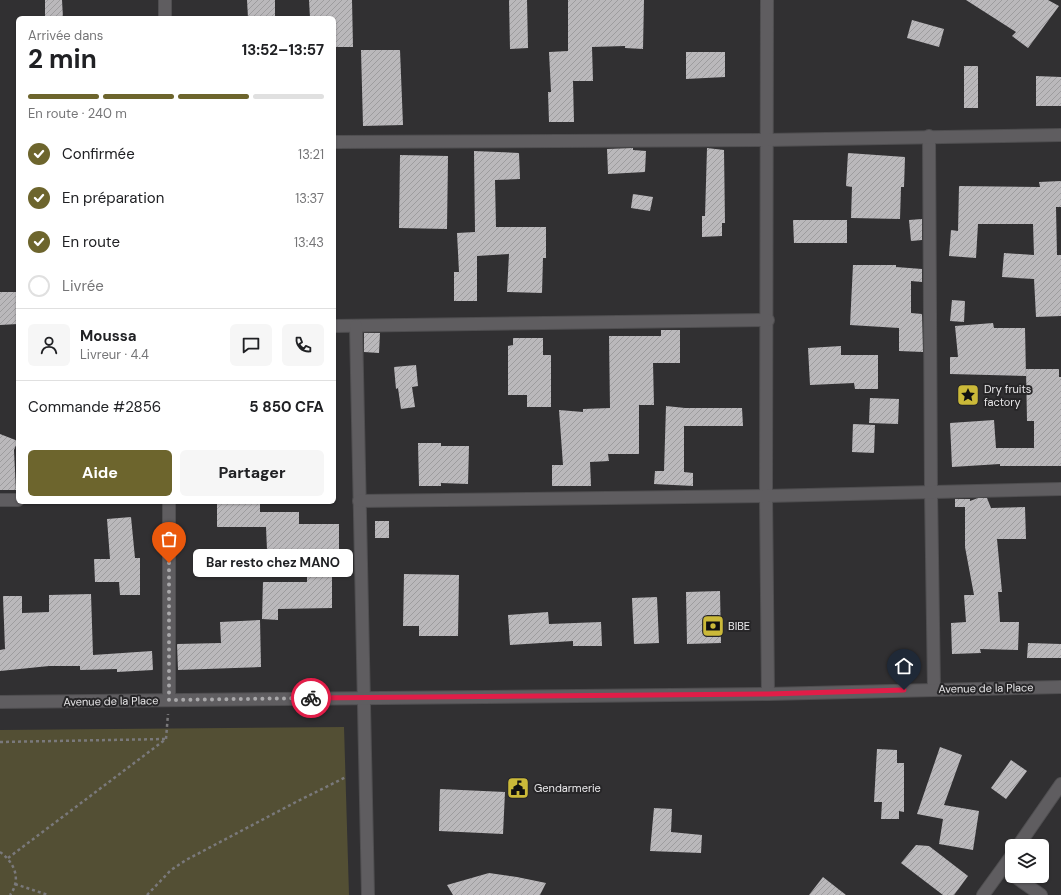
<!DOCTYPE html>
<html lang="fr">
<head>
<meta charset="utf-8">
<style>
	body { margin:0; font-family:"DM Sans",sans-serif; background:#f6f6f6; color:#202124; height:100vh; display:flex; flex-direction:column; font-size:15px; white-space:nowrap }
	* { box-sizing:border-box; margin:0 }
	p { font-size:13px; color:#757577 }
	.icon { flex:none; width:22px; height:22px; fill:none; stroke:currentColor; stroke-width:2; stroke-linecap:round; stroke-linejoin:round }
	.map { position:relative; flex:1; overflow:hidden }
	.drawer { position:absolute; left:16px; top:16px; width:320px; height:488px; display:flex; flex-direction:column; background:#fff; border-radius:6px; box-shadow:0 1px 3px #0004 }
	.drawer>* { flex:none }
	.controls { position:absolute; left:1005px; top:839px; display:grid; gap:8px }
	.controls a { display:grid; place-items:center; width:44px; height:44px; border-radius:6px; background:#fff; box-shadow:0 1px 3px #0004; font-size:20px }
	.pin { position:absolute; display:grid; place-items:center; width:34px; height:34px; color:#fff; margin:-41px -17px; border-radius:50% 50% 50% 0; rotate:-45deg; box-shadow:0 0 4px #0007 }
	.pin .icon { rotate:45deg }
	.courier { position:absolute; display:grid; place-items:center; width:40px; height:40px; margin:-20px; border:3px solid #e11d48; border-radius:50%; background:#fff; color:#222; box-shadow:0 1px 5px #0007 }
	.bubble { position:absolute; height:28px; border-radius:6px; background:#fff; box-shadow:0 1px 3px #0004; font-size:13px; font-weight:700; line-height:28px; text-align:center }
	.overview em { font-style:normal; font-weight:700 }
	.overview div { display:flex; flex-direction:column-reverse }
	.overview { display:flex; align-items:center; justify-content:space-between; height:68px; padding:0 12px }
	h1 { font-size:26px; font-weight:700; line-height:30px }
	.bar { display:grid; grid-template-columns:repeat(4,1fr); gap:6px 4px; align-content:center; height:48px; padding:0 12px }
	.bar i { height:5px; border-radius:3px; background:#e0e0e0 }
	.bar .on { background:#6d652d }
	.bar p { grid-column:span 4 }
	.line { display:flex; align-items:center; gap:10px; padding:0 12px; border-top:1px solid #e0e0e0 }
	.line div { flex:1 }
	.round { display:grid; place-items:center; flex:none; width:42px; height:42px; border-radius:6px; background:#f6f6f6 }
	ol { padding:0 12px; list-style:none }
	li { display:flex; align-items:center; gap:12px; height:44px }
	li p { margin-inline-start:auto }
	li .icon { padding:4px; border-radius:50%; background:#6d652d; color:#fff; stroke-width:4 }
	li:last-child { color:#757577 }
	li i { width:22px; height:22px; border:2px solid #e0e0e0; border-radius:50% }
	.cta { display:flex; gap:8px; margin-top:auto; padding:8px 12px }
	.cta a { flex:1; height:46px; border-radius:6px; background:#6d652d; color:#fff; font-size:16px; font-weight:700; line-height:46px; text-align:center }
	.cta a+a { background:#f6f6f6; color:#202124 }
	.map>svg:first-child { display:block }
	.green { fill:#534f34 }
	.building { fill:url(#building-hatch) }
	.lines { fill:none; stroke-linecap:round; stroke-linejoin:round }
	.minor-casing { stroke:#4f4e50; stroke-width:14 }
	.path { stroke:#7a797b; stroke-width:2.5; stroke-dasharray:3 3; stroke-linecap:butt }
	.minor { stroke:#5f5d60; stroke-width:12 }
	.done { stroke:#a9a8aa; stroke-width:4; stroke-dasharray:0 7.2 }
	.route { stroke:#e11d48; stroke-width:5 }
	.labels { text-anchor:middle; stroke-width:4; stroke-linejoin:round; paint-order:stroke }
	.poi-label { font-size:11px; fill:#e9e8ea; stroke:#272628; text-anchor:start }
	.street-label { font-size:11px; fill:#e9e8ea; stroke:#272628 }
</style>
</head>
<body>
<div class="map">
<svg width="1061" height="895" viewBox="0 0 1061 895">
	<defs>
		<pattern id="building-hatch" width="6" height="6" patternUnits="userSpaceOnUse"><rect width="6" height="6" fill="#bab8bb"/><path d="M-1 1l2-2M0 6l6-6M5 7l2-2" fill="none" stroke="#9d9c9e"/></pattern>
	</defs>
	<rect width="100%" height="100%" fill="#313032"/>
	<path class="green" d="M 344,727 L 349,895 L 0,895 L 0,730 Z"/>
	<g class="building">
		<path d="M 45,0 L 62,0 L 63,18 L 45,18 Z"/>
		<path d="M 247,0 L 275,0 L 275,17 L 248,18 Z"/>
		<path d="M 309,0 L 352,0 L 353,47 L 334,47 L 334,18 L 310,18 Z"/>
		<path d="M 509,0 L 527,0 L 528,48 L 510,49 Z"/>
		<path d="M 568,0 L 644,0 L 643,49 L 625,48 L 625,46 L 592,47 L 593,81 L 573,81 L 574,122 L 549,122 L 548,92 L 551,92 L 549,52 L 568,51 Z"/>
		<path d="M 966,0 L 1048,0 L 1059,6 L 1028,48 L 1012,36 L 1016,32 Z"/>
		<path d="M 912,20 L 944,29 L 939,47 L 907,38 Z"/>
		<path d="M 361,50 L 400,50 L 403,125 L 363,126 Z"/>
		<path d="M 686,52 L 725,52 L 725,77 L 686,79 Z"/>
		<rect x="964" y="66" width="14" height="42"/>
		<path d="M 1036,76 L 1061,77 L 1061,106 L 1036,106 Z"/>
		<path d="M 633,148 L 633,150 L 646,151 L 645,172 L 608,174 L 607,149 Z"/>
		<path d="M 707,148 L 724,150 L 725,223 L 722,223 L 722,236 L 702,237 L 702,216 L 705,216 Z"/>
		<path d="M 474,151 L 519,153 L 520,179 L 495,180 L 496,227 L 546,227 L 546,258 L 543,258 L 542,293 L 507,292 L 509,254 L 477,256 L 477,301 L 454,301 L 454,272 L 459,272 L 457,233 L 475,232 Z"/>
		<path d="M 848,153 L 905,157 L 904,187 L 901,187 L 900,219 L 851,218 L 852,187 L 846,186 Z"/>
		<path d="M 400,155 L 448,156 L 447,229 L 399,228 Z"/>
		<path d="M 1061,181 L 1061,207 L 1056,207 L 1057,255 L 1061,255 L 1061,316 L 1036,317 L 1034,279 L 1002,277 L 1004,253 L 1034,255 L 1033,224 L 978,224 L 976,258 L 949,256 L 951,230 L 958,231 L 959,186 L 1040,187 L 1039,182 Z"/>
		<path d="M 633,194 L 653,197 L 650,211 L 631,208 Z"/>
		<path d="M 922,219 L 922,240 L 911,241 L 909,220 Z"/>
		<path d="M 793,220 L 847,220 L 847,243 L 794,243 Z"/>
		<path d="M 853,265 L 896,265 L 896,267 L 922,269 L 922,282 L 911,281 L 911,313 L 922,314 L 923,352 L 899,351 L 899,328 L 850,325 Z"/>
		<path d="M 0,292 L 18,292 L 18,324 L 0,325 Z"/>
		<path d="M 952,300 L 965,301 L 964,322 L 950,321 Z"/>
		<path d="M 993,323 L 994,328 L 1025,328 L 1026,376 L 950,374 L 950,357 L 958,357 L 955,326 Z"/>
		<path d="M 661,330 L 680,330 L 680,363 L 653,363 L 654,405 L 639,405 L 639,454 L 608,454 L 609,461 L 590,462 L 591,486 L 552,486 L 552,465 L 563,465 L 559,410 L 583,412 L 583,409 L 610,408 L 609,336 L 661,336 Z"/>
		<path d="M 364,333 L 380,333 L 379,353 L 364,352 Z"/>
		<path d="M 513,338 L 543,338 L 543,355 L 551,355 L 551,407 L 527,407 L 527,395 L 508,395 L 508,346 L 513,345 Z"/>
		<path d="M 841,346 L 841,355 L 878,355 L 878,389 L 855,389 L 854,383 L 810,385 L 808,348 Z"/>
		<path d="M 416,365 L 418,386 L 412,387 L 415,407 L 401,409 L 398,388 L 396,389 L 394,367 Z"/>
		<path d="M 1026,369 L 1059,369 L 1059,377 L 1061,377 L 1061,466 L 1000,466 L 1000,464 L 952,467 L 950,423 L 994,420 L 996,448 L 1034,448 L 1034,421 L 1027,421 Z"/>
		<path d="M 870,398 L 899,399 L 898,424 L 869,423 Z"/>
		<path d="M 666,406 L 685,408 L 742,408 L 743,426 L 684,426 L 684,472 L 693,473 L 693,486 L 654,484 L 655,471 L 664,471 Z"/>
		<path d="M 853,424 L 875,425 L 874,453 L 852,452 Z"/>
		<path d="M 0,434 L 18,441 L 14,450 L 16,490 L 0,490 Z"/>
		<path d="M 418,443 L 441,443 L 441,446 L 469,446 L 468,484 L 441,483 L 441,486 L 419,486 Z"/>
		<path d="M 978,498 L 987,498 L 991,508 L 1025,507 L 1026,539 L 997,539 L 1002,592 L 998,592 L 1000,622 L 1019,622 L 1018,650 L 980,649 L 981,653 L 952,654 L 951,623 L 966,622 L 964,595 L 974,595 L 965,547 L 965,507 L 955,507 L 955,499 L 970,499 L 970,501 Z"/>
		<path d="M 217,502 L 260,502 L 260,512 L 299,512 L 299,524 L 339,524 L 339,553 L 345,553 L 345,571 L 332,571 L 332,608 L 278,609 L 278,620 L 262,619 L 263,582 L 307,582 L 307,550 L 267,550 L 266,527 L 217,527 Z"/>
		<path d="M 131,517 L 135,558 L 140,558 L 140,595 L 120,595 L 119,582 L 95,582 L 94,559 L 110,559 L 107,519 Z"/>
		<rect x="375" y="521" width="14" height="17"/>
		<path d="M 404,574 L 459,575 L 458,636 L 419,636 L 419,626 L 403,626 Z"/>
		<path d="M 720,591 L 721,643 L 687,644 L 686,592 Z"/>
		<path d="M 91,594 L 93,655 L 152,651 L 153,670 L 117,672 L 117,669 L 80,670 L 80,666 L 49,666 L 0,671 L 0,650 L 5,649 L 3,596 L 22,596 L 22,613 L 49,612 L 49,595 Z"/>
		<path d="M 657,597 L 659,643 L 634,644 L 632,598 Z"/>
		<path d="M 548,612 L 549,624 L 601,622 L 602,646 L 573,646 L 573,641 L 510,645 L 508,615 Z"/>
		<path d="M 260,620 L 261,667 L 178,670 L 177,644 L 221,643 L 220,622 Z"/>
		<path d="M 1028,643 L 1061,644 L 1061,658 L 1027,658 Z"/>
		<path d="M 940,747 L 962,755 L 944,805 L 979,811 L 973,850 L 939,844 L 943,819 L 917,814 Z"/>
		<path d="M 877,749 L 897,750 L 897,763 L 904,763 L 904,812 L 899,811 L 899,819 L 881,819 L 882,802 L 874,802 Z"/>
		<path d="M 1011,760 L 1027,771 L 1006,799 L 991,788 Z"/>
		<path d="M 440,789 L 505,792 L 503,834 L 439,831 Z"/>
		<path d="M 654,808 L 672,809 L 671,832 L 702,835 L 701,853 L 650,851 Z"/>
		<path d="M 916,845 L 929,846 L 968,876 L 954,895 L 943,895 L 901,863 Z"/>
		<path d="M 489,873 L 517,877 L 546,883 L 540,895 L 453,895 L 447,885 Z"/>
		<path d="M 823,877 L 846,895 L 809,895 Z"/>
	</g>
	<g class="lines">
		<g class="minor-casing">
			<g id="minor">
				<path d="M 165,0 L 165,18"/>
				<path d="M 767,0 L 766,496 L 768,694"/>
				<path d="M 929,136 L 931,491 L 934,689"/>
				<path d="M 334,142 L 767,140 L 1061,135"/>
				<path d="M 334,326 L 768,320"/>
				<path d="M 356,326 L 368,895"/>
				<path d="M 0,500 L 18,500"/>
				<path d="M 359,501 L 766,496 L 1061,489"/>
				<path d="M 169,502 L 169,700"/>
				<path d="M 0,702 L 768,694 L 1061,687"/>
				<path d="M 1018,846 L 1061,784"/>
				<path d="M 1014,876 L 1041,895"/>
				<path d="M 983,895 L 1012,855"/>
			</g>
		</g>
		<g class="path">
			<path d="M 0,742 L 165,739"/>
			<path d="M 0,852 C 14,862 22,879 10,895"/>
			<path d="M 8,858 L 166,739 L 168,714"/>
			<path d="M 15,884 L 48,895"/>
			<path d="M 147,895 L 171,870 L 186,860 L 296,802 L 346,777"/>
		</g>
		<use href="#minor" class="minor"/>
	</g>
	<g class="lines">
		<path class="done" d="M 169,563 L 169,700 L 311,698"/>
		<path class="route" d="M 311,698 L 768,694 L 904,690"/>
	</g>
	<defs>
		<g id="sight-square" transform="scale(1.15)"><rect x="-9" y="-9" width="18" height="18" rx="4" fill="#cbb939" stroke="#272628"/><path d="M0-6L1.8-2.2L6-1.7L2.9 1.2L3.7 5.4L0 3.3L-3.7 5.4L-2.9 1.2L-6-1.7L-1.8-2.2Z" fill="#111"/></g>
		<g id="bank-square" transform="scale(1.15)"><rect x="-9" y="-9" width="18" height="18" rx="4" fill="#cbb939" stroke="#272628"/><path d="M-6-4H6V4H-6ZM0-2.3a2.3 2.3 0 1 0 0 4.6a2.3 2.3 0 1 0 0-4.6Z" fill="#111"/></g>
		<g id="civic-square" transform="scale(1.15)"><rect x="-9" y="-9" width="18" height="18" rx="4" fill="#cbb939" stroke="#272628"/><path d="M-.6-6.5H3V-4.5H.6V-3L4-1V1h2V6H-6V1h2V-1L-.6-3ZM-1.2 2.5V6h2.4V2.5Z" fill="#111"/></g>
	</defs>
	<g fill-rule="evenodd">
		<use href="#sight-square" x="968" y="395"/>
		<use href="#bank-square" x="713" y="626"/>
		<use href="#civic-square" x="518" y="788"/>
	</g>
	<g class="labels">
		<g class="poi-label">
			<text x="984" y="393">Dry fruits<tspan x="984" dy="13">factory</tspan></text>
			<text x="728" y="630">BIBE</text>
			<text x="534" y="792">Gendarmerie</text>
		</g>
		<g class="street-label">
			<text transform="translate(986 688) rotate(-1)" y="4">Avenue de la Place</text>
			<text transform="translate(111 701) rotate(-1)" y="4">Avenue de la Place</text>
		</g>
	</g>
</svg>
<div class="controls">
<a><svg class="icon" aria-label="layers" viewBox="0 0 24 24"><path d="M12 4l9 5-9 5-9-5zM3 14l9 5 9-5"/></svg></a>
</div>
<div class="pin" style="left:169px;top:563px;background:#ea580c"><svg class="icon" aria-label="bag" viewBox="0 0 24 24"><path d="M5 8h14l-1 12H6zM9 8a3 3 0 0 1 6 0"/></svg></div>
<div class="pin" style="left:904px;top:690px;background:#1f2937"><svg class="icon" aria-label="home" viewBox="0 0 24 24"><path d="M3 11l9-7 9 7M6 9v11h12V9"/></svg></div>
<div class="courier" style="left:311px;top:698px"><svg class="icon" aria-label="bike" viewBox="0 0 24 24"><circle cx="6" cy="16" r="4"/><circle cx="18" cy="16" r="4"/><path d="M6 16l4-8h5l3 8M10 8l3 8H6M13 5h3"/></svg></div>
<div class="bubble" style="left:193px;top:549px;width:160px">Bar resto chez MANO</div>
<section class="drawer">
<div class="overview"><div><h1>2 min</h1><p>Arrivée dans</p></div><em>13:52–13:57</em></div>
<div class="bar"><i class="on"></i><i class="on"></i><i class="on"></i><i></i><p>En route · 240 m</p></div>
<ol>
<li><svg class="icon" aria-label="check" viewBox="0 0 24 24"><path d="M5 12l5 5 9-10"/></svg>Confirmée<p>13:21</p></li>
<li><svg class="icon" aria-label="check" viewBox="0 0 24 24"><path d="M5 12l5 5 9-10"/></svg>En préparation<p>13:37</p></li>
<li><svg class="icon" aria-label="check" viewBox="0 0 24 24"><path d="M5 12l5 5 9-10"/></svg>En route<p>13:43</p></li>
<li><i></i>Livrée</li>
</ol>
<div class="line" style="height:72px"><a class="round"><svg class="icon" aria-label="person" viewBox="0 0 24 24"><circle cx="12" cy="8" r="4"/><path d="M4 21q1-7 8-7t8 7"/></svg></a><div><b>Moussa</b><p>Livreur · 4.4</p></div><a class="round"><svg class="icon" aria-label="chat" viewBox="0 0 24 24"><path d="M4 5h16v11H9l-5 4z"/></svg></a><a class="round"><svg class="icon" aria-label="phone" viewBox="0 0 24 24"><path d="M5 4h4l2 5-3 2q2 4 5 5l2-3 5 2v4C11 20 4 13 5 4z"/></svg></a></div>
<div class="line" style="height:52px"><div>Commande #2856</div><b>5 850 CFA</b></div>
<div class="cta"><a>Aide</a><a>Partager</a></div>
</section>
</div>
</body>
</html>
